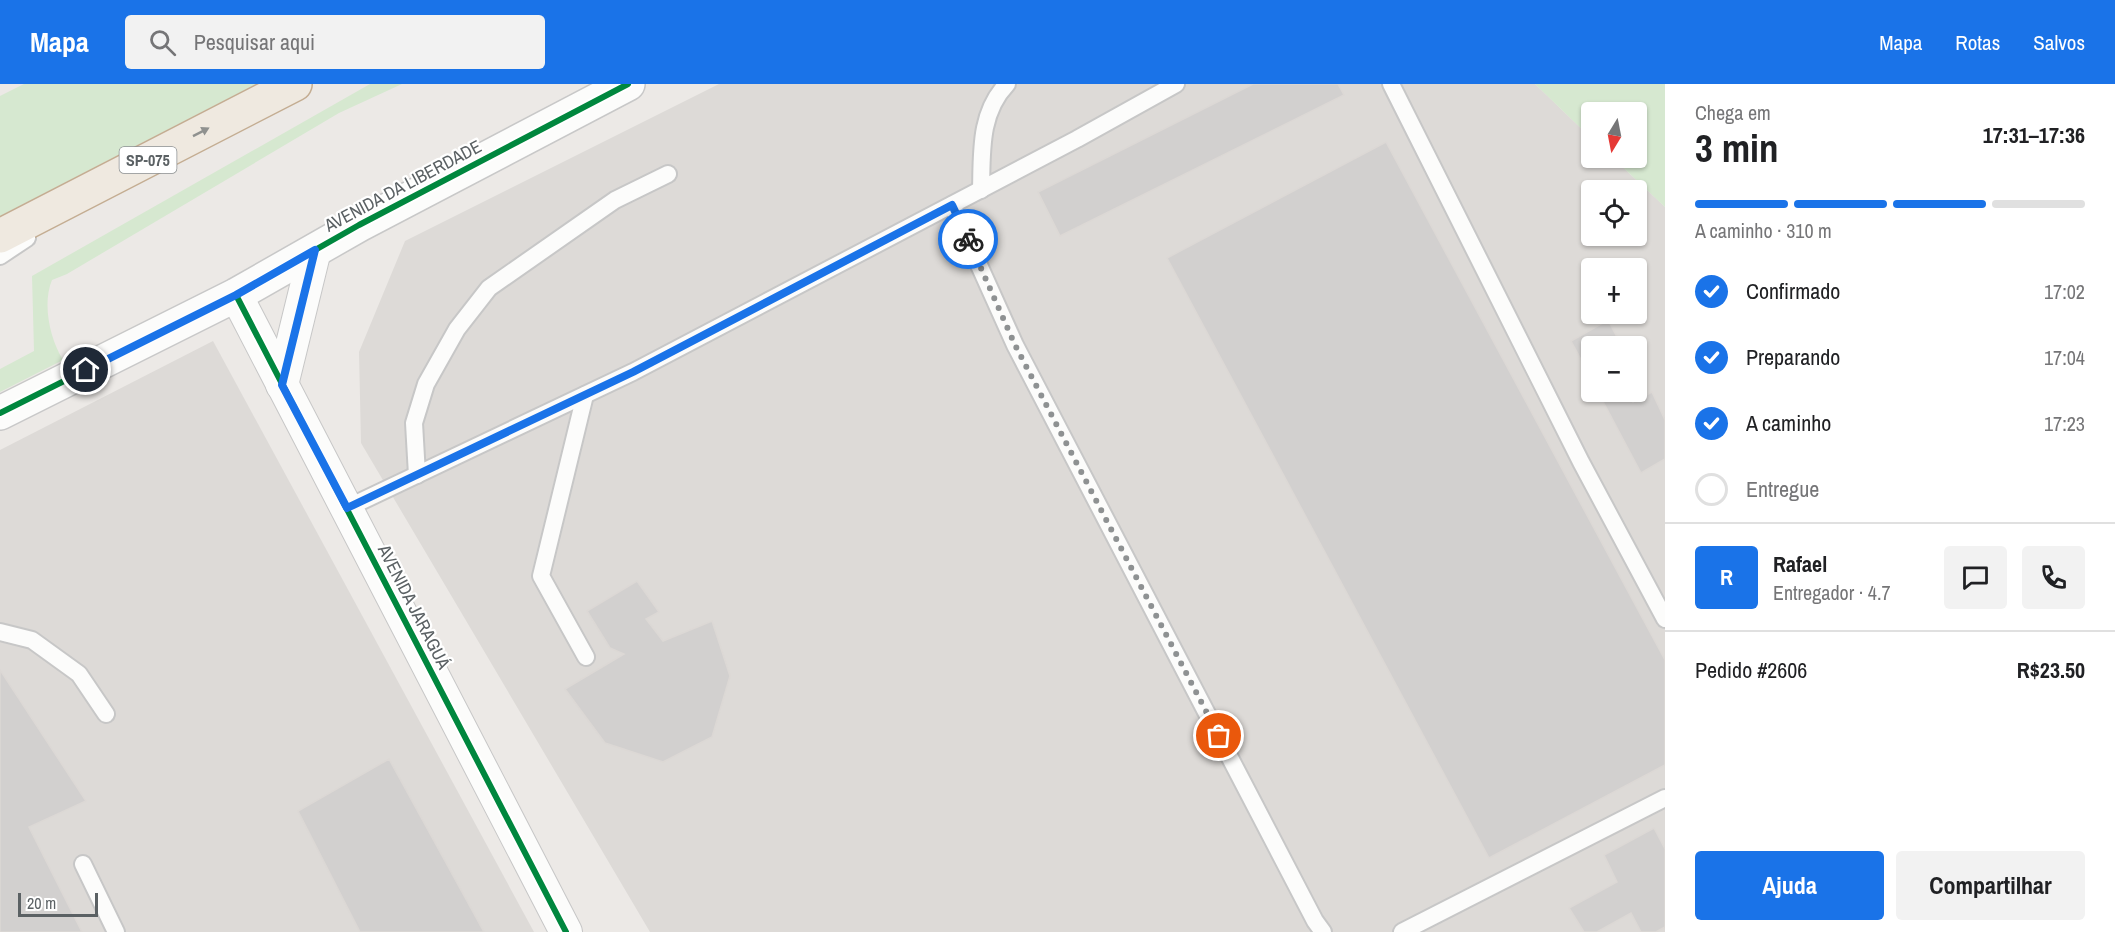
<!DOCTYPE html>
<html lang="pt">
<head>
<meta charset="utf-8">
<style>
	body { margin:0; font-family:"Archivo Narrow",sans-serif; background:#f2f2f2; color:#202124; height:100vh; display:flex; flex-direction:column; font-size:22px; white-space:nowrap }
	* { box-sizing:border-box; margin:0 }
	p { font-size:20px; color:#757577 }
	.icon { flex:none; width:33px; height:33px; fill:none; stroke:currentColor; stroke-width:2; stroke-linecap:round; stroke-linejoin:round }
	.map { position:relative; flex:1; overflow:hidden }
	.details { display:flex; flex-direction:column; background:#fff; width:450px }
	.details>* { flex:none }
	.needle { width:39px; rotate:190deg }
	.controls { position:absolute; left:1581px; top:18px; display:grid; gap:12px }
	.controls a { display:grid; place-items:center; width:66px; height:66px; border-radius:6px; background:#fff; box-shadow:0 2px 4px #0004; font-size:30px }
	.scale { position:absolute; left:18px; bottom:15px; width:80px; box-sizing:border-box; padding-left:6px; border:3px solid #5b6164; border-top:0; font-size:16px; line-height:21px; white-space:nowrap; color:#5b6164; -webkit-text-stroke:4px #fff; paint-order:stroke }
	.pin { position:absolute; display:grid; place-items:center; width:51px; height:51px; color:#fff; margin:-26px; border:3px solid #fff; border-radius:50%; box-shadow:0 2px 6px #0007 }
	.courier { position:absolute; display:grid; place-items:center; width:60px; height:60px; margin:-30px; border:4px solid #1a73e8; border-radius:50%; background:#fff; color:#222; box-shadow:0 2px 8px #0007 }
	.head em { font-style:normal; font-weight:700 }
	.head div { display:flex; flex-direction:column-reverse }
	.head { display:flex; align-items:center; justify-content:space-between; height:102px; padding:0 30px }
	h1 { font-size:39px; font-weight:700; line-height:45px }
	.bar { display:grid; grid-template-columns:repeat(4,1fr); gap:9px 6px; align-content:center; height:72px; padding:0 30px }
	.bar i { height:8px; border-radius:4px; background:#e0e0e0 }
	.bar .selected { background:#1a73e8 }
	.bar p { grid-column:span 4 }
	.line { display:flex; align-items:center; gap:15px; padding:0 30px; border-top:2px solid #e0e0e0 }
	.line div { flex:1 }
	.round { display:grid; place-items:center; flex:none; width:63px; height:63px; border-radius:6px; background:#f2f2f2 }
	ol { padding:0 30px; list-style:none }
	li { display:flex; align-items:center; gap:18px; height:66px }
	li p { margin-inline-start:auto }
	li .icon { padding:6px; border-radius:50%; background:#1a73e8; color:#fff; stroke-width:4 }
	li:last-child { color:#757577 }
	li i { width:33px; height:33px; border:3px solid #e0e0e0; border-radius:50% }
	.button { display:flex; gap:12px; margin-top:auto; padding:12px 30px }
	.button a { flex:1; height:69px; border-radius:6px; background:#1a73e8; color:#fff; font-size:24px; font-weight:700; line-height:69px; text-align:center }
	.button a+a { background:#f2f2f2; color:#202124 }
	header { display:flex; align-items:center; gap:36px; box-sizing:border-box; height:84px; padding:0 30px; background:#1a73e8; color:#fff }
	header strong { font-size:28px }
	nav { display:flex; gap:33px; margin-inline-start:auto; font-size:21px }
	.search { width:420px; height:54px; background:#f2f2f2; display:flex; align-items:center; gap:15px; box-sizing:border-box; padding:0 21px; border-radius:6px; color:#757577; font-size:22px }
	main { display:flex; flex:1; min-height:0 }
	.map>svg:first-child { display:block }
	.industrial { fill:#dddad7; fill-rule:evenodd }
	.green { fill:#d6e8d0 }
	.building { fill:#d2d0cf; stroke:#dcd8d5; stroke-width:1.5 }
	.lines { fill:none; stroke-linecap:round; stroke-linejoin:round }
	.lane-casing { stroke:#c7c7c7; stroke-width:20 }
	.street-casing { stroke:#c7c7c7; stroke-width:34 }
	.secondary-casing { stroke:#c8c8c8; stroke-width:36 }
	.highway-casing { stroke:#c4ad92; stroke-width:36 }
	.lane { stroke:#fcfcfb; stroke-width:16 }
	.street { stroke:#fcfcfb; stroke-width:32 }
	.secondary { stroke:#fcfcfb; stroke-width:33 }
	.highway { stroke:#efe9e0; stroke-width:33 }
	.cycleway-casing { stroke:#fff; stroke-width:10 }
	.cycleway { stroke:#00873e; stroke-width:6 }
	.oneway { fill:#8f918f }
	.done { stroke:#8e9192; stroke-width:6; stroke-dasharray:0 10.8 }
	.route { stroke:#1a73e8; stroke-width:8 }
	.labels { text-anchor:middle; stroke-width:4.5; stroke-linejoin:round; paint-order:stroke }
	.shield { fill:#fff; stroke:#8c9092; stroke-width:1.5 }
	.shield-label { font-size:16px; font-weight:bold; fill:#5b6164 }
	.street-label { font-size:18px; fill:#5b6164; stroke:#fff }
</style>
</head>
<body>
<header>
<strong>Mapa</strong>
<div class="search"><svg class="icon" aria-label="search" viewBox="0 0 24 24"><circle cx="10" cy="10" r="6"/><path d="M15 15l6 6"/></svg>Pesquisar aqui</div>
<nav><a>Mapa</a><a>Rotas</a><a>Salvos</a></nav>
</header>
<main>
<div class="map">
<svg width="1665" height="848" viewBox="0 0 1665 848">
	<rect width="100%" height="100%" fill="#ece9e6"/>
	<g class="industrial">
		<path d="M 719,0 L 1535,0 L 1591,54 L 1592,74 L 1613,74 L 1665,123 L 1665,848 L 650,848 L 361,359 L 359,268 L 405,157 ZM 1592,106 L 1636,106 L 1636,152 L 1592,152 ZM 1592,184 L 1636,184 L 1636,230 L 1592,230 ZM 1592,262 L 1636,262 L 1636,308 L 1592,308 Z"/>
		<path d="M 213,257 L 534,848 L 0,848 L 0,366 Z"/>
	</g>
	<g class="green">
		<path d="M 24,0 L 256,0 L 0,132 L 0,12 Z"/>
		<path d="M 370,0 L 402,0 L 339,29 L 67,190 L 52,196 C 42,220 50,255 63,276 L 0,308 L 0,285 L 34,267 L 32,192 Z"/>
		<path d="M 1535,0 L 1665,0 L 1665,123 L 1613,74 L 1636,74 L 1636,28 L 1592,28 L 1591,54 Z"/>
	</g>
	<g class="building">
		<path d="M 1253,0 L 1338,0 L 1344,11 L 1060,152 L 1038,108 Z"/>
		<path d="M 1386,58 L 1665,576 L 1665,681 L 1489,774 L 1167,174 Z"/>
		<path d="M 1608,236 L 1619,257 L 1607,262 L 1592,262 L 1592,296 L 1571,257 Z"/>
		<path d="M 1598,308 L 1628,308 L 1633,318 L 1652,308 L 1665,336 L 1665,375 L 1641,389 Z"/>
		<path d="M 637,497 L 659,528 L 646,535 L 663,557 L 712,537 L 730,592 L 712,653 L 663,678 L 605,659 L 565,605 L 624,570 L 610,564 L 587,527 Z"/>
		<path d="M 0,586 L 86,717 L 29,743 L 82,848 L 0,848 Z"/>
		<path d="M 389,675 L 484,848 L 360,848 L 298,727 Z"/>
		<path d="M 1654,744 L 1665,765 L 1665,843 L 1656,848 L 1641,848 L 1631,829 L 1597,848 L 1584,848 L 1569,824 L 1617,798 L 1604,771 Z"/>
	</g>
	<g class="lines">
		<g class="lane-casing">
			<g id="lane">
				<path d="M 1391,0 L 1581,378 L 1665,535"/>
				<path d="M 981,106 C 982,69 979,29 1007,0"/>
				<path d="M 952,121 L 1015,261 L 1315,837 L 1323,848"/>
				<path d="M 0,172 L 27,154"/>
				<path d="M 585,311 L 541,492 L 586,573"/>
				<path d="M 417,391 L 414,339 L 426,300 L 457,245 L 489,204 L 615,116 L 668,90"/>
				<path d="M 347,424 L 633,288 L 1077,55 L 1176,0"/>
				<path d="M 0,548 L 32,556 L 79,590 L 106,630"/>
				<path d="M 83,780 L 116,848"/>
				<path d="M 1402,848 L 1665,714"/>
			</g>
		</g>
		<g class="street-casing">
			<g id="street">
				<path d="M 236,211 L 566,848"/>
				<path d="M 282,301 L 315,166"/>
			</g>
		</g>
		<g class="secondary-casing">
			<path id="secondary" d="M 0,329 L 236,211 L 359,141 L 628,0"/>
		</g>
		<g class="highway-casing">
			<path id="highway" d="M 0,152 L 295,0"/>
		</g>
		<use href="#lane" class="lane"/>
		<use href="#street" class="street"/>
		<use href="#secondary" class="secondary"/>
		<use href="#highway" class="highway"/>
		<g class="cycleway-casing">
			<g id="cycleway">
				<path d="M 236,211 L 566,848"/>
				<path d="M 0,329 L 236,211 L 359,141 L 628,0"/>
			</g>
		</g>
		<use href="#cycleway" class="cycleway"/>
	</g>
	<defs><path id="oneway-solid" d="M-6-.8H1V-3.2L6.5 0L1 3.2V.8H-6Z" transform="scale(1.5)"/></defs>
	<use class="oneway" href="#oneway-solid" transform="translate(201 48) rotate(-27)"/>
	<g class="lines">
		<path class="done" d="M 968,155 L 1015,261 L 1219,652"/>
		<path class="route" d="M 86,286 L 236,211 L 315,166 L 282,301 L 347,424 L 633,288 L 952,121 L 968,155"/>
	</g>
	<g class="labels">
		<rect class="shield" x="119.5" y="63" width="57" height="26" rx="4.5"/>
		<g class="shield-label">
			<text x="148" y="82">SP-075</text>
		</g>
		<g class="street-label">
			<text transform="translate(403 102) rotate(-28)" y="6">AVENIDA DA LIBERDADE</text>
			<text transform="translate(414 523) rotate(63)" y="6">AVENIDA JARAGUÁ</text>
		</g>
	</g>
</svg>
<div class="controls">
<a><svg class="needle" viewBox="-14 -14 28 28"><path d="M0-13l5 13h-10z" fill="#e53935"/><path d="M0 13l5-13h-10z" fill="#757577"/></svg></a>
<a><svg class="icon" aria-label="locate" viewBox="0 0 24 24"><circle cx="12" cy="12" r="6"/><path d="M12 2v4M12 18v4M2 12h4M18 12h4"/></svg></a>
<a>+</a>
<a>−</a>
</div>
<div class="scale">20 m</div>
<div class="pin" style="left:1219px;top:652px;background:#ea580c"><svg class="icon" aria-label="bag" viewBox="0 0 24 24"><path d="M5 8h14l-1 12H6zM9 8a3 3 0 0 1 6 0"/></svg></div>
<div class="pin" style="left:86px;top:286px;background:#1f2937"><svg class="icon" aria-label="home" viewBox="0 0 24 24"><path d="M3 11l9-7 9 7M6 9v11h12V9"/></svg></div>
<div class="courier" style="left:968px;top:155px"><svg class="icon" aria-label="bike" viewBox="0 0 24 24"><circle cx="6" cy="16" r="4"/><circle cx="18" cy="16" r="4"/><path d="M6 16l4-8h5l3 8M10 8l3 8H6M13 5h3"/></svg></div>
</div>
<section class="details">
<div class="head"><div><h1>3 min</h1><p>Chega em</p></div><em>17:31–17:36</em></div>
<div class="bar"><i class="selected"></i><i class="selected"></i><i class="selected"></i><i></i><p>A caminho · 310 m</p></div>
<ol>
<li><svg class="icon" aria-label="check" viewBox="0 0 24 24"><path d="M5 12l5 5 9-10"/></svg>Confirmado<p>17:02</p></li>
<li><svg class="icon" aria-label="check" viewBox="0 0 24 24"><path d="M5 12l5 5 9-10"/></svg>Preparando<p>17:04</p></li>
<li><svg class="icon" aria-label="check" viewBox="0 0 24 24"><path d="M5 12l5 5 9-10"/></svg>A caminho<p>17:23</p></li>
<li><i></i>Entregue</li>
</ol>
<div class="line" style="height:108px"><b class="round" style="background:#1a73e8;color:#fff">R</b><div><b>Rafael</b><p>Entregador · 4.7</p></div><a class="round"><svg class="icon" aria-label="chat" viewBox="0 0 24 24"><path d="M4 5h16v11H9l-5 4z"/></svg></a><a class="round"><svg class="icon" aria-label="phone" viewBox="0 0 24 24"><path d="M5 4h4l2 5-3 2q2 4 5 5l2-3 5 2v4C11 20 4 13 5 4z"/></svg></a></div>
<div class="line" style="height:78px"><div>Pedido #2606</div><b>R$23.50</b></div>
<div class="button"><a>Ajuda</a><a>Compartilhar</a></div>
</section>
</main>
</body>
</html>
